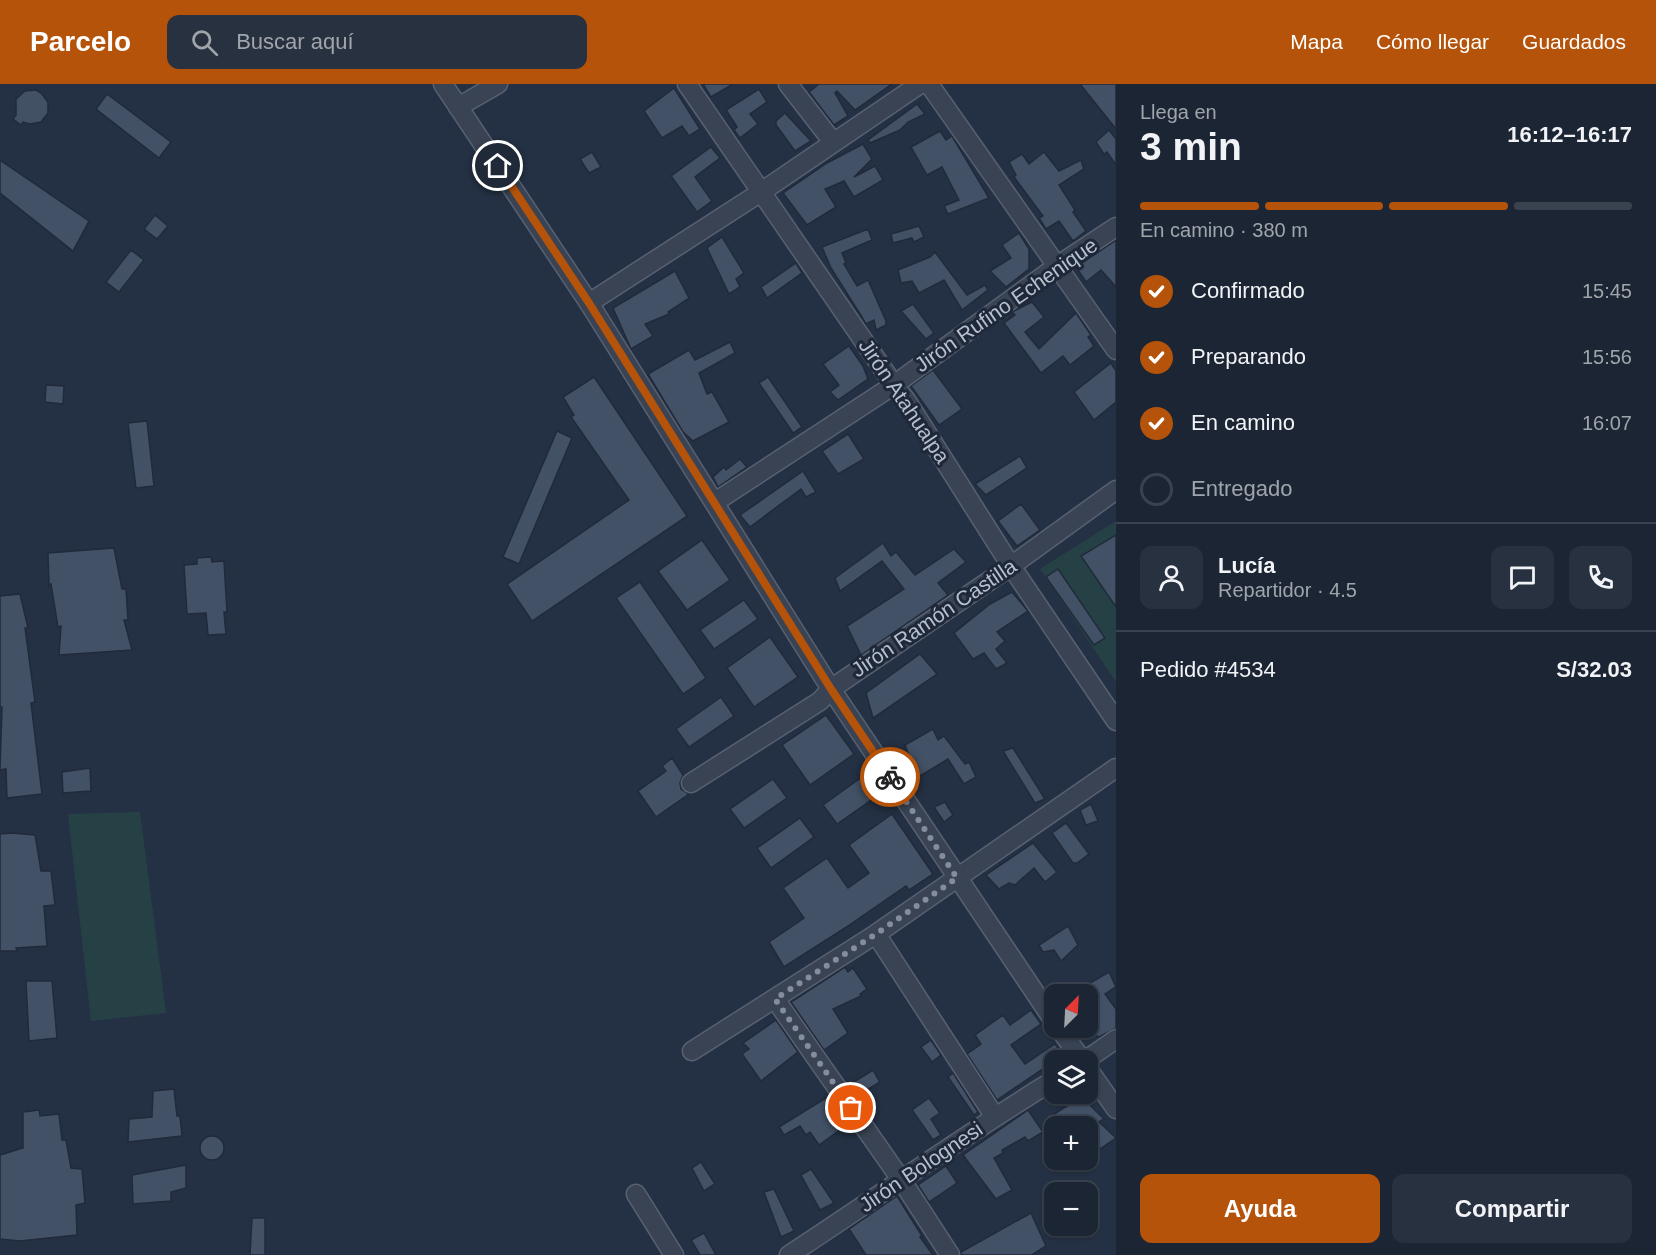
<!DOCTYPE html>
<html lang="es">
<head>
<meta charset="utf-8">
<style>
	body { margin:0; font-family:Arial,sans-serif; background:#28313f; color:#f1f3f6; height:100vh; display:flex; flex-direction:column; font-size:22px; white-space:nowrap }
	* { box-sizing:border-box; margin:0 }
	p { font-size:20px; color:#a0a5ac }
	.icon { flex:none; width:33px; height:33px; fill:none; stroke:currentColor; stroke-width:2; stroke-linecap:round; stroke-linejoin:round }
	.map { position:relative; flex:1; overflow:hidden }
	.details { display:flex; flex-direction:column; background:#1b2533; width:540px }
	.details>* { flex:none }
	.needle { width:39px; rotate:24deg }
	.fabs { position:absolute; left:1044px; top:900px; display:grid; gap:12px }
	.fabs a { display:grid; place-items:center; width:54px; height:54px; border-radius:12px; background:#1b2533; box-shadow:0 2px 4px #0004,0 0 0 2px #39424e; font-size:30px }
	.pin { position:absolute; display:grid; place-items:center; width:51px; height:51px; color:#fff; margin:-26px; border:3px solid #fff; border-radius:50%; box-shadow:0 2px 6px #0007 }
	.courier { position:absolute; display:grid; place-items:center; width:60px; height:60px; margin:-30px; border:4px solid #b45309; border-radius:50%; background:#fff; color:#222; box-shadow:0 2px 8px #0007 }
	.overview em { font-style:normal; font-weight:600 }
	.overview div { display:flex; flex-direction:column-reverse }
	.overview { display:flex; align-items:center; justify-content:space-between; height:102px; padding:0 24px }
	h1 { font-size:39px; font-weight:600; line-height:45px }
	.bar { display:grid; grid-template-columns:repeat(4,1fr); gap:9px 6px; align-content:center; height:72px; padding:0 24px }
	.bar i { height:8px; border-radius:4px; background:#39424e }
	.bar .on { background:#b45309 }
	.bar p { grid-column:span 4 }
	.line { display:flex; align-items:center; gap:15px; padding:0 24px; border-top:2px solid #39424e }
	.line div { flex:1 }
	.round { display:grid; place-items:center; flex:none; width:63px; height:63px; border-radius:12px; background:#28313f }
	ol { padding:0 24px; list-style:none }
	li { display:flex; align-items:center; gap:18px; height:66px }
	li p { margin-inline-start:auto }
	li .icon { padding:6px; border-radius:50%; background:#b45309; color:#fff; stroke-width:4 }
	li:last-child { color:#a0a5ac }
	li i { width:33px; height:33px; border:3px solid #39424e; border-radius:50% }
	.action { display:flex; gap:12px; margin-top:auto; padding:12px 24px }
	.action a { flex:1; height:69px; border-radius:12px; background:#b45309; color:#fff; font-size:24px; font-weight:600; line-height:69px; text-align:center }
	.action a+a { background:#28313f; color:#f1f3f6 }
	header { display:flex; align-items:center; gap:36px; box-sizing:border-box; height:84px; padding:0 30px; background:#b45309; color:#fff }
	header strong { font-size:28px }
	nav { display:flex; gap:33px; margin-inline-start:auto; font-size:21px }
	.search { width:420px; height:54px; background:#28313f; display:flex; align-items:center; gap:15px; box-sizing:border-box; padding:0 21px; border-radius:12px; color:#a0a5ac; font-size:22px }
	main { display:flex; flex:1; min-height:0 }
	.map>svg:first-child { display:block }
	.green { fill:#264145 }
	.building { fill:#435166; stroke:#202a3b; stroke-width:1.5 }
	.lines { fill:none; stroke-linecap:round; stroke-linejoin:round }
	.minor-casing { stroke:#576171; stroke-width:21 }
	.minor { stroke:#394353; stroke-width:18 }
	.done { stroke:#838d9d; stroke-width:6; stroke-dasharray:0 10.8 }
	.route { stroke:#b45309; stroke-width:8 }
	.labels { text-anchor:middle; stroke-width:6; stroke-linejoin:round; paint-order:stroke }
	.street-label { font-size:21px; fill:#b6bfcd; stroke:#1e2839 }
</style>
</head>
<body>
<header>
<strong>Parcelo</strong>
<div class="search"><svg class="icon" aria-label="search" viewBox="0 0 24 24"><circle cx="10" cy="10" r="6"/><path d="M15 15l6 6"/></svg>Buscar aquí</div>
<nav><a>Mapa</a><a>Cómo llegar</a><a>Guardados</a></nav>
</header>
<main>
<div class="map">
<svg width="1116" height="1171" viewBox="0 0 1116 1171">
	<rect width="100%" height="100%" fill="#243144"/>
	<g class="green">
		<path d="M 1116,437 L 1116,598 L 1040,485 Z"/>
		<path d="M 140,728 L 166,929 L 91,937 L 68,730 Z"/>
	</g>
	<g class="building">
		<path d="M 703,0 L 733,0 L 711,13 Z"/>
		<path d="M 819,0 L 892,0 L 855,26 L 837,7 L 835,9 L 848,32 L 834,41 L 809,8 Z"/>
		<path d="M 1080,0 L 1116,0 L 1116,45 Z"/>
		<path d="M 674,4 L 700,45 L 689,52 L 682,42 L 662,54 L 644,27 Z"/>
		<path d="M 759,5 L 767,18 L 750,30 L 758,40 L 740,54 L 734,46 L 737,43 L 726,26 Z"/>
		<path d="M 36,6 L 41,9 L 48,18 L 48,29 L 41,38 L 30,40 L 23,38 L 21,41 L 13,35 L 16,31 L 16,15 L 25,7 Z"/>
		<path d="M 107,10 L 171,58 L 159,74 L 96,25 Z"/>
		<path d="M 917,20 L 925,30 L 908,38 L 900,46 L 870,59 L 868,56 Z"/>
		<path d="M 785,29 L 811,57 L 795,67 L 776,41 L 776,37 Z"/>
		<path d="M 1109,46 L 1116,55 L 1116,81 L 1107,68 L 1104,70 L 1096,58 Z"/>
		<path d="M 940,47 L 946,56 L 952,52 L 989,114 L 948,130 L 944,122 L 959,116 L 942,83 L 927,91 L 911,63 Z"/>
		<path d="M 863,60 L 872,75 L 854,93 L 875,82 L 883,96 L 854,113 L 844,97 L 825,105 L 836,123 L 807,141 L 783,109 L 827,79 Z"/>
		<path d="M 711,63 L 720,74 L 695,93 L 712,117 L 697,128 L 671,92 Z"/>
		<path d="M 592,68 L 601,83 L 589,89 L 580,75 Z"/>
		<path d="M 1044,68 L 1059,87 L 1081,76 L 1084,85 L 1059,101 L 1075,126 L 1073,128 L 1086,147 L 1073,157 L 1059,137 L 1046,145 L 1039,134 L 1043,132 L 1014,93 L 1016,91 L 1009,78 L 1022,70 L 1029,80 Z"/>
		<path d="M 0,76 L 89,137 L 73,167 L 0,109 Z"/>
		<path d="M 155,131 L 168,142 L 157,155 L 144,145 Z"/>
		<path d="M 919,142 L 924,153 L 914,158 L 912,154 L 893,159 L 891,150 Z"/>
		<path d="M 868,145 L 872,156 L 842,169 L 846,179 L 844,180 L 857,202 L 868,196 L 886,237 L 886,241 L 876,246 L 874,236 L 866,240 L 860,230 L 831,184 L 822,163 Z"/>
		<path d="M 1019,149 L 1029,165 L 1029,185 L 1006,203 L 990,187 L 1011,174 L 1002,161 Z"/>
		<path d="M 722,153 L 744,189 L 736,195 L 740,203 L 729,210 L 707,164 Z"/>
		<path d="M 1116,156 L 1116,203 L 1101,186 L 1086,198 L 1076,183 Z"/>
		<path d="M 131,166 L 144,176 L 119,208 L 106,198 Z"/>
		<path d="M 935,168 L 967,211 L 985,201 L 988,206 L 962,226 L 944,196 L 919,209 L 912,197 L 901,199 L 898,186 L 930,173 Z"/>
		<path d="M 796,179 L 802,189 L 767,214 L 761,203 Z"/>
		<path d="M 675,187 L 689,214 L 668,228 L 669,230 L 645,240 L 653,252 L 631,265 L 613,224 Z"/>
		<path d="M 1032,218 L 1044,233 L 1025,248 L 1039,265 L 1076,229 L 1091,251 L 1088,253 L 1094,262 L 1070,281 L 1063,272 L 1041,289 L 1004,239 L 1015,231 L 1012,228 Z"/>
		<path d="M 913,220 L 934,249 L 926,255 L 901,227 Z"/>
		<path d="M 730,258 L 735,269 L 699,289 L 707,310 L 712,308 L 729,338 L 693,357 L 683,348 L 648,290 L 689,266 L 695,276 Z"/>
		<path d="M 849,262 L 863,282 L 868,295 L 838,316 L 830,308 L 839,301 L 823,280 Z"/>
		<path d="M 1111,279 L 1116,287 L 1116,318 L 1094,336 L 1074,308 Z"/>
		<path d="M 933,286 L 962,325 L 939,341 L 911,302 Z"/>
		<path d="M 594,293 L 687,432 L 532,537 L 507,500 L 629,416 L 571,333 L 574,331 L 563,313 Z"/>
		<path d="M 768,293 L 802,343 L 793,349 L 759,299 Z"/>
		<path d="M 46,301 L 64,302 L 63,320 L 45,318 Z"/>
		<path d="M 147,337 L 154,402 L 136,404 L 128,339 Z"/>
		<path d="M 557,347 L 572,354 L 519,480 L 503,473 Z"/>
		<path d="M 848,350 L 864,375 L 838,390 L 822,367 Z"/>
		<path d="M 1020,372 L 1027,384 L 986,411 L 975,400 Z"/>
		<path d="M 740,375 L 747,383 L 718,403 L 713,393 L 724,383 L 726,386 Z"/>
		<path d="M 803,387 L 816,408 L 806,413 L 801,405 L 750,443 L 740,431 Z"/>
		<path d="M 1021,420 L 1040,446 L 1017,462 L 998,437 Z"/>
		<path d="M 1116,451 L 1116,523 L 1081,472 Z"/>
		<path d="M 702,456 L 730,496 L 687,526 L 658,487 Z"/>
		<path d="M 883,459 L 891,472 L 896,468 L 915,491 L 954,465 L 966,478 L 938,499 L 948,511 L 861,571 L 847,542 L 904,505 L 882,477 L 840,507 L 835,494 Z"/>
		<path d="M 114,464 L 122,505 L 126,505 L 128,536 L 124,536 L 132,566 L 59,571 L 61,542 L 58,543 L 51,500 L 49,501 L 48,469 Z"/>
		<path d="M 211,473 L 212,478 L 224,477 L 227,528 L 224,528 L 226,550 L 208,551 L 206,529 L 187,530 L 184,481 L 197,480 L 197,474 Z"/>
		<path d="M 1058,485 L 1105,554 L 1094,561 L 1046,493 Z"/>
		<path d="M 640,498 L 706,594 L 683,610 L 616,514 Z"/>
		<path d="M 1012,508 L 1028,527 L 997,548 L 1005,557 L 996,565 L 1007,579 L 996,585 L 984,569 L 973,575 L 954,549 L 990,520 Z"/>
		<path d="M 20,510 L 28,544 L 25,544 L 35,618 L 31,619 L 42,710 L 7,714 L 6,685 L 0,686 L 2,623 L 0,623 L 0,512 Z"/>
		<path d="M 744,516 L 758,535 L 714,565 L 700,546 Z"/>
		<path d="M 770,553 L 798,593 L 754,623 L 727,584 Z"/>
		<path d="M 920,570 L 937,590 L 873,634 L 866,609 Z"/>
		<path d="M 721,613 L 734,632 L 689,663 L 676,645 Z"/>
		<path d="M 826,631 L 854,670 L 810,701 L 782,661 Z"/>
		<path d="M 933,645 L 938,656 L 944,652 L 965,680 L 969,678 L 976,693 L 964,700 L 948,675 L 915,695 L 906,677 L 910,674 L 905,661 Z"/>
		<path d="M 1013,664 L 1045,715 L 1035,719 L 1003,667 Z"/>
		<path d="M 672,674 L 683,691 L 680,699 L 681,705 L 689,710 L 656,733 L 638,707 L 666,687 L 662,682 Z"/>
		<path d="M 90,684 L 91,707 L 63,709 L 62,688 Z"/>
		<path d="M 866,690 L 880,710 L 837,740 L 823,721 Z"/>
		<path d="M 773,695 L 787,714 L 744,744 L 730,725 Z"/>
		<path d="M 945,718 L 953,731 L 944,738 L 934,723 Z"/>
		<path d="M 1091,720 L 1098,737 L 1086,741 L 1080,726 Z"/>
		<path d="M 892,730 L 933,790 L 909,806 L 906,802 L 845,844 L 784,883 L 769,858 L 804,834 L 783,804 L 827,774 L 848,804 L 869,789 L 849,761 Z"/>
		<path d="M 800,734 L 814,753 L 771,784 L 757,764 Z"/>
		<path d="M 1066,739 L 1089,770 L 1077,779 L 1073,779 L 1052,749 Z"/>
		<path d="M 12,749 L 35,751 L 41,787 L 51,787 L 55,821 L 44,822 L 47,862 L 16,864 L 17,867 L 0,867 L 0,750 Z"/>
		<path d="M 1033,759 L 1057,788 L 1045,798 L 1034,784 L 1015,801 L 1009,799 L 999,805 L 986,791 Z"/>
		<path d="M 1068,842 L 1078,861 L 1061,877 L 1054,866 L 1043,868 L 1039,861 Z"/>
		<path d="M 845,883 L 848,888 L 853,884 L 867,905 L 860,910 L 861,912 L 833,925 L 848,949 L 824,966 L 791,918 Z"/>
		<path d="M 1109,888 L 1116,903 L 1105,910 L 1116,925 L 1116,944 L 1099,953 L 1088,949 L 1088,910 L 1071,910 Z"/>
		<path d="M 26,897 L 52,897 L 57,954 L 29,957 Z"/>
		<path d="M 1031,926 L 1041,940 L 1011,961 L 1025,980 L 1055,960 L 1063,971 L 997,1016 L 967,970 L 981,960 L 975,951 L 1003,931 L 1010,941 Z"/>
		<path d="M 776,936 L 798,968 L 761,997 L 742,970 L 749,965 L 743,959 Z"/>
		<path d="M 931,956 L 941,971 L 932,978 L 921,963 Z"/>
		<path d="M 873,986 L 880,998 L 857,1012 L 849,1001 Z"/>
		<path d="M 953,989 L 978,1028 L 974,1031 L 948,993 Z"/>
		<path d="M 174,1005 L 177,1032 L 180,1032 L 182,1052 L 128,1058 L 129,1035 L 152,1033 L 153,1007 Z"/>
		<path d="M 1089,1008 L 1095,1017 L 1090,1021 L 1104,1035 L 1099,1038 L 1116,1054 L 1088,1073 L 1088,1042 L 1058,1042 L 1051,1032 Z"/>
		<path d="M 829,1012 L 848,1040 L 819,1061 L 810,1048 L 806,1051 L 800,1042 L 784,1051 L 779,1043 Z"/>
		<path d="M 929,1014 L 940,1029 L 931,1035 L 941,1051 L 933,1056 L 912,1026 Z"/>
		<path d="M 39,1026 L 40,1032 L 59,1030 L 62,1056 L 66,1056 L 71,1084 L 82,1085 L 85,1119 L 76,1121 L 77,1151 L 20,1157 L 0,1155 L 0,1071 L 23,1064 L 23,1028 Z"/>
		<path d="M 1028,1026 L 1043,1048 L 1028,1057 L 1025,1053 L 1002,1066 L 1003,1069 L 994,1074 L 1012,1106 L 996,1115 L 963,1071 Z"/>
		<circle cx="212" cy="1064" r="12"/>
		<path d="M 701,1078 L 715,1100 L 704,1107 L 692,1084 Z"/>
		<path d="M 186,1081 L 186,1104 L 171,1108 L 171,1117 L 133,1120 L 132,1091 Z"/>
		<path d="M 946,1082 L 957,1099 L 929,1118 L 918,1101 Z"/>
		<path d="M 811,1085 L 834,1119 L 820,1126 L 801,1091 Z"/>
		<path d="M 774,1105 L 794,1147 L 781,1153 L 764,1108 Z"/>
		<path d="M 897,1112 L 922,1152 L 920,1153 L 933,1171 L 866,1171 L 849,1145 Z"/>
		<path d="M 1031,1129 L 1046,1162 L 1032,1171 L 961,1171 L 961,1168 Z"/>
		<path d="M 252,1134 L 265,1134 L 265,1171 L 250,1171 Z"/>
		<path d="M 704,1149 L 716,1171 L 700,1171 L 691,1156 Z"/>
	</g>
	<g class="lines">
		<g class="minor-casing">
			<g id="minor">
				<path d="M 443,0 L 589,219 L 831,605 L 1054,937"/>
				<path d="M 687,0 L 894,301 L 906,316 L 1011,482 L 1116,637"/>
				<path d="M 788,0 L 833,58"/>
				<path d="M 929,0 L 1116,266"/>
				<path d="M 458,23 L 498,0"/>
				<path d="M 589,219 L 761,108 L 920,0"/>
				<path d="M 715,418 L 894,301 L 1057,182 L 1116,143"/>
				<path d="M 691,699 L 820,617 L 831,605 L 1011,482 L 1116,406"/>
				<path d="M 876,850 L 995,1033"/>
				<path d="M 775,915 L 902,1097 L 950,1171"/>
				<path d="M 1059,944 L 1082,976"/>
				<path d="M 692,967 L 876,850 L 1116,684"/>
				<path d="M 1086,976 L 1116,955"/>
				<path d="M 1088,985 L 1116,1025"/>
				<path d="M 636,1110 L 674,1171"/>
				<path d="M 789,1171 C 878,1113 964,1051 1054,996"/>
			</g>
		</g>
		<use href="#minor" class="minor"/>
	</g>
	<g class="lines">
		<path class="done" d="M 851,1024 L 775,915 L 876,850 L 957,794 L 890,693"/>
		<path class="route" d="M 498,82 L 589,219 L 831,605 L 890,693"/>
	</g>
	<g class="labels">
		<g class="street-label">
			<text transform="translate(1006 221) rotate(-35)" y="7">Jirón Rufino Echenique</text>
			<text transform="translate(904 317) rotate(56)" y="7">Jirón Atahualpa</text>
			<text transform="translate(934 534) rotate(-34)" y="7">Jirón Ramón Castilla</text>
			<text transform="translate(921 1083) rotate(-34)" y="7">Jirón Bolognesi</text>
		</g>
	</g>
</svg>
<div class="fabs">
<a><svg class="needle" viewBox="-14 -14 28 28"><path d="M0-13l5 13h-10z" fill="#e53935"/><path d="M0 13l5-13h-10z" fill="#a0a5ac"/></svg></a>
<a><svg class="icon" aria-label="layers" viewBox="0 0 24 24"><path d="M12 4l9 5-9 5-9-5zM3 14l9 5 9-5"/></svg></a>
<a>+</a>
<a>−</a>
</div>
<div class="pin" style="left:851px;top:1024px;background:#ea580c"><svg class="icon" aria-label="bag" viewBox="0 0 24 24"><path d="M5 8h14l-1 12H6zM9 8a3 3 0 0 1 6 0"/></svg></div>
<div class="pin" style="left:498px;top:82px;background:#1f2937"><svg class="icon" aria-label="home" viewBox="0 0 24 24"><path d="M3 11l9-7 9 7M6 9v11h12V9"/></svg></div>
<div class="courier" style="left:890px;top:693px"><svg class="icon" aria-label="bike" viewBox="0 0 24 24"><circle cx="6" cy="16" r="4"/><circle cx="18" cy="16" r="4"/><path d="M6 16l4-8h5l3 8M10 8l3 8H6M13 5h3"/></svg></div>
</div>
<section class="details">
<div class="overview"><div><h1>3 min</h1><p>Llega en</p></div><em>16:12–16:17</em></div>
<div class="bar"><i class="on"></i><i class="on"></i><i class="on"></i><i></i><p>En camino · 380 m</p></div>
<ol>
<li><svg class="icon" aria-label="check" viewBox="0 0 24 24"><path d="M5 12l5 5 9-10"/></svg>Confirmado<p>15:45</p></li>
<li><svg class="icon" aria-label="check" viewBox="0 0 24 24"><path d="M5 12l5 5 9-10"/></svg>Preparando<p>15:56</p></li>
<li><svg class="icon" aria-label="check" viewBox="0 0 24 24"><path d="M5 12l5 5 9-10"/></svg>En camino<p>16:07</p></li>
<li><i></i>Entregado</li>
</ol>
<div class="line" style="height:108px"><a class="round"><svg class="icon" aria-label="person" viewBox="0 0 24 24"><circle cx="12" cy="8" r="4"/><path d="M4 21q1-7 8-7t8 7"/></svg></a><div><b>Lucía</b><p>Repartidor · 4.5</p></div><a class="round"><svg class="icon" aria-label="chat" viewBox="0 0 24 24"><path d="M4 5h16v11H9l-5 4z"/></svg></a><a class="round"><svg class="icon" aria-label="phone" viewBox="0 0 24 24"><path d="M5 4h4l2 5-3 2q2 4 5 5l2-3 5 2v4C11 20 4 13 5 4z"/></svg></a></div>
<div class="line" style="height:78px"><div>Pedido #4534</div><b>S/32.03</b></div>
<div class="action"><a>Ayuda</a><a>Compartir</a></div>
</section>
</main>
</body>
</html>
